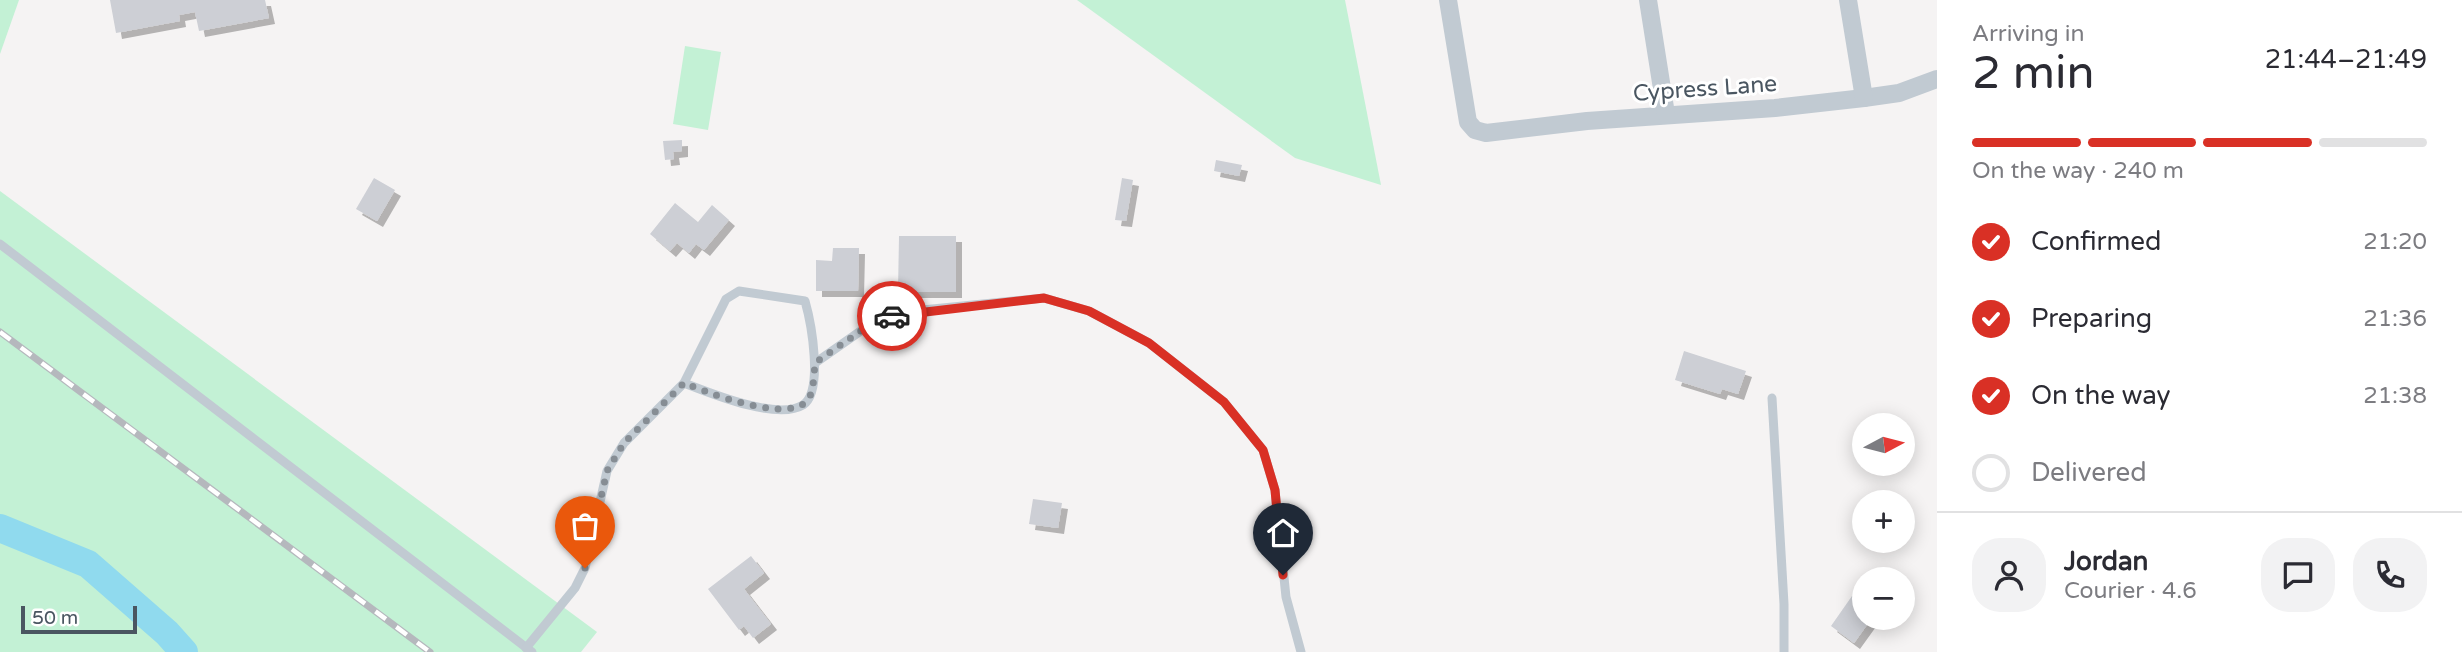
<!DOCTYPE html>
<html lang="en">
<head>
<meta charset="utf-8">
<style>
	body { margin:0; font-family:"Varela Round",sans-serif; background:#f2f2f3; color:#2b2b33; height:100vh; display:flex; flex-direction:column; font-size:26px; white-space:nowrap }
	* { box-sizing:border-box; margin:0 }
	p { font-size:23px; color:#7c7c81 }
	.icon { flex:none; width:38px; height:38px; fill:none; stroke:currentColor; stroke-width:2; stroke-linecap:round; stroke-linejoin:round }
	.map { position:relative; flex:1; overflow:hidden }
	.side { display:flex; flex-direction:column; background:#fff; width:525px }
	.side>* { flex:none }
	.needle { width:46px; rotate:83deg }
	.buttons { position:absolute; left:1852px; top:413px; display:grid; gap:14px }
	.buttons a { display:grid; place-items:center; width:63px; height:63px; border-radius:50%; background:#fff; box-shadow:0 4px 18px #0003; font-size:35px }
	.scale { position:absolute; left:21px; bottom:18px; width:116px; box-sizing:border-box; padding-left:7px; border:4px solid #4a5661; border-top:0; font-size:19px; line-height:24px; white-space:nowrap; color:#4a5661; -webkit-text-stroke:5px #fff; paint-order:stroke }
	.pin { position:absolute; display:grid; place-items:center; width:60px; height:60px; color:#fff; margin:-72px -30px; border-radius:50% 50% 50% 0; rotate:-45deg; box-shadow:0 0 7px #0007 }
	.pin .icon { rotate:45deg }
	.courier { position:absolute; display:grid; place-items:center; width:70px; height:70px; margin:-35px; border:5px solid #d93025; border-radius:50%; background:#fff; color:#222; box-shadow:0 2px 9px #0007 }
	.summary em { font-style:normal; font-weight:600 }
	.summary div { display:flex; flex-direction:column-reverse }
	.summary { display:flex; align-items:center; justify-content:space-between; height:119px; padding:0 35px }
	h1 { font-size:46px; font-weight:600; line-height:52px }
	.bar { display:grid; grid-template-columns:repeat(4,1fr); gap:10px 7px; align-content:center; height:84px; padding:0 35px }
	.bar i { height:9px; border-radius:5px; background:#e1e1e2 }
	.bar .on { background:#d93025 }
	.bar p { grid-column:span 4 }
	.line { display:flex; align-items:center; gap:18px; padding:0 35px; border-top:2px solid #e1e1e2 }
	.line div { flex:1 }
	.round { display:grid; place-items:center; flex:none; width:74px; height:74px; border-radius:28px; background:#f2f2f3 }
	ol { padding:0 35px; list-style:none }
	li { display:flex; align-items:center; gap:21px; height:77px }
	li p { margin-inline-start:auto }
	li .icon { padding:7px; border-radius:50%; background:#d93025; color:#fff; stroke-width:4 }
	li:last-child { color:#7c7c81 }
	li i { width:38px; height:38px; border:4px solid #e1e1e2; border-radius:50% }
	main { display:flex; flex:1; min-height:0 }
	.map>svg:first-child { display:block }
	.green { fill:#c3f1d5 }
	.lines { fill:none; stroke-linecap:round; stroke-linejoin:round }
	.river { stroke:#90daee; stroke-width:28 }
	.building { fill:#cdcfd5; filter:url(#shadow) }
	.lane { stroke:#c1cad2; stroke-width:9 }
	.street { stroke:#c1cad2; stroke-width:18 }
	.rail-casing { stroke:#b5b8bd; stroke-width:7 }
	.rail { stroke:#fff; stroke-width:4.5; stroke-dasharray:13; stroke-linecap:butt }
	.done { stroke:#868d94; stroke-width:7; stroke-dasharray:0 12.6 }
	.route { stroke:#d93025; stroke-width:9 }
	.labels { text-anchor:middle; stroke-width:6; stroke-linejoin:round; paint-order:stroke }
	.street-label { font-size:23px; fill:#4a5661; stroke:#fff }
</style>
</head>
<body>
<main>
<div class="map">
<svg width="1937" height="652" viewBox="0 0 1937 652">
	<defs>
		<filter id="shadow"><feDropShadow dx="6" dy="6" stdDeviation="0" flood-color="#0004"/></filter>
	</defs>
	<rect width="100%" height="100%" fill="#f5f3f3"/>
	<g class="green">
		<path d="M 0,0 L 19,0 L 0,54 Z"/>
		<path d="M 1077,0 L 1345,0 L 1381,185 L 1295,158 Z"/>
		<path d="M 685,46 L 721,52 L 708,130 L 673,124 Z"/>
		<path d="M 0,191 L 597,632 L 581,652 L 0,652 Z"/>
	</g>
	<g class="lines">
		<path class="river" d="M 0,528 L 88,564 L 167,633 L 184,652"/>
	</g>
	<g class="building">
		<path d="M 110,0 L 265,0 L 269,18 L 199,31 L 195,12 L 179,15 L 180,21 L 116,33 Z"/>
		<path d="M 682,140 L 682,151 L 673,152 L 674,159 L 665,160 L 663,141 Z"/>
		<path d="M 1216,160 L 1242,165 L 1239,176 L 1214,171 Z"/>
		<path d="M 374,178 L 395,190 L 377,221 L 356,209 Z"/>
		<path d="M 1122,178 L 1133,180 L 1126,221 L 1115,220 Z"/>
		<path d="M 675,203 L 698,222 L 712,205 L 729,220 L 704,250 L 696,244 L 689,253 L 677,243 L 670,251 L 650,234 Z"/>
		<path d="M 899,236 L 956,236 L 956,292 L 898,292 Z"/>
		<path d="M 833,248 L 859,248 L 858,291 L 816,291 L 816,260 L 832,261 Z"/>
		<path d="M 1684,351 L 1746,371 L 1738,394 L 1722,389 L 1720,394 L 1675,380 Z"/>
		<path d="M 1033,499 L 1062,503 L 1058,528 L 1029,524 Z"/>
		<path d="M 751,556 L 764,573 L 744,589 L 771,624 L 753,638 L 744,626 L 739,630 L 708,589 Z"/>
		<path d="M 1852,596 L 1864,605 L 1864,618 L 1872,618 L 1854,643 L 1831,626 Z"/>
	</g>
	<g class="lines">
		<g class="lane">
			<path d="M 0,244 L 532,652"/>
			<path d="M 815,363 L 872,323 L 902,312 L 1044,298 L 1089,311 L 1149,343 L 1224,402 L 1263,450 L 1275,490 L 1286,597 L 1301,652"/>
			<path d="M 1772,398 L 1784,604 L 1784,652"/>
			<path d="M 526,648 L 575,588 L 585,568 L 607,471 L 624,443 L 684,383 L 726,299 L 739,291 L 805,301 C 811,322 824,391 803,405 C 777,421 710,393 684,383"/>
		</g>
		<g class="street">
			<path d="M 1448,0 L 1468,122 L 1475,130 L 1486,133 L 1587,121 L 1775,108 L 1864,98 L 1899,93 L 1937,79"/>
			<path d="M 1648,0 L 1666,114"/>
			<path d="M 1848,0 L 1864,98"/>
		</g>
		<g class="rail-casing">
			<path id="rail" d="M 0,332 L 430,652"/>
		</g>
		<use href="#rail" class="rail"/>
	</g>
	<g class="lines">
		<path class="done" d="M 585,568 L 607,471 L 624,443 L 684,383 C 706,392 796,428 810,396 C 814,387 814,373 815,363 L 872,323 L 892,316"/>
		<path class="route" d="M 892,316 L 1044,298 L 1089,311 L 1149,343 L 1224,402 L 1263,450 L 1275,490 L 1283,575"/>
	</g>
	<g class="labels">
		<g class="street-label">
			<text transform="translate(1705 88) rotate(-4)" y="8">Cypress Lane</text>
		</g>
	</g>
</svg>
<div class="buttons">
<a><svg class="needle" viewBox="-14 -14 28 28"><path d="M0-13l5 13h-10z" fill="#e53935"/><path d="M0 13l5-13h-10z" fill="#7c7c81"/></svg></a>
<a>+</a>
<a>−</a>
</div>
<div class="scale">50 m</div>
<div class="pin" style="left:585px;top:568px;background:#ea580c"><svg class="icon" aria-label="bag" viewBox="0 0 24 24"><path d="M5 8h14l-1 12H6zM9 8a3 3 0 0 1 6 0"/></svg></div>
<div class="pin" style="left:1283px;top:575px;background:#1f2937"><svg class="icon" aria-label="home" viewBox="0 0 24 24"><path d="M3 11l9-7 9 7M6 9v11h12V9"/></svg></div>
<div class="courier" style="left:892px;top:316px"><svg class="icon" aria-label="car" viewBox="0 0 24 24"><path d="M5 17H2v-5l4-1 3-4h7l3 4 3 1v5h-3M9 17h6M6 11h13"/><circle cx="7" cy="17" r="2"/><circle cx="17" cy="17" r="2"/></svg></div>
</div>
<section class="side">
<div class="summary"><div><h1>2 min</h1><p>Arriving in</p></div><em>21:44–21:49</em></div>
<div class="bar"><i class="on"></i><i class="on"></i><i class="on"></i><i></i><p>On the way · 240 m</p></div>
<ol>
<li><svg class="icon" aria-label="check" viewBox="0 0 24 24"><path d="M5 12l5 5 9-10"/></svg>Confirmed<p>21:20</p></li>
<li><svg class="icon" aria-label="check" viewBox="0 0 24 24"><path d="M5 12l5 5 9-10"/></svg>Preparing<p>21:36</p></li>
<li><svg class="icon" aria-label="check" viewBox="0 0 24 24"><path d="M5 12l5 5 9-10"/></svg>On the way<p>21:38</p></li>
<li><i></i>Delivered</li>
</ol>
<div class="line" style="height:126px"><a class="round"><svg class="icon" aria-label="person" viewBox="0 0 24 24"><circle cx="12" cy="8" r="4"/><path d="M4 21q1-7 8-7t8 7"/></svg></a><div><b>Jordan</b><p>Courier · 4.6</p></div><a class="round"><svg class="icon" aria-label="chat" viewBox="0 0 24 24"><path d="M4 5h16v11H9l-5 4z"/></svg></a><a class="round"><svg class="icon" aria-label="phone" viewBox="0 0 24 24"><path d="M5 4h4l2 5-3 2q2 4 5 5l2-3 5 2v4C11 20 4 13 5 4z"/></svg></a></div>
</section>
</main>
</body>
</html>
